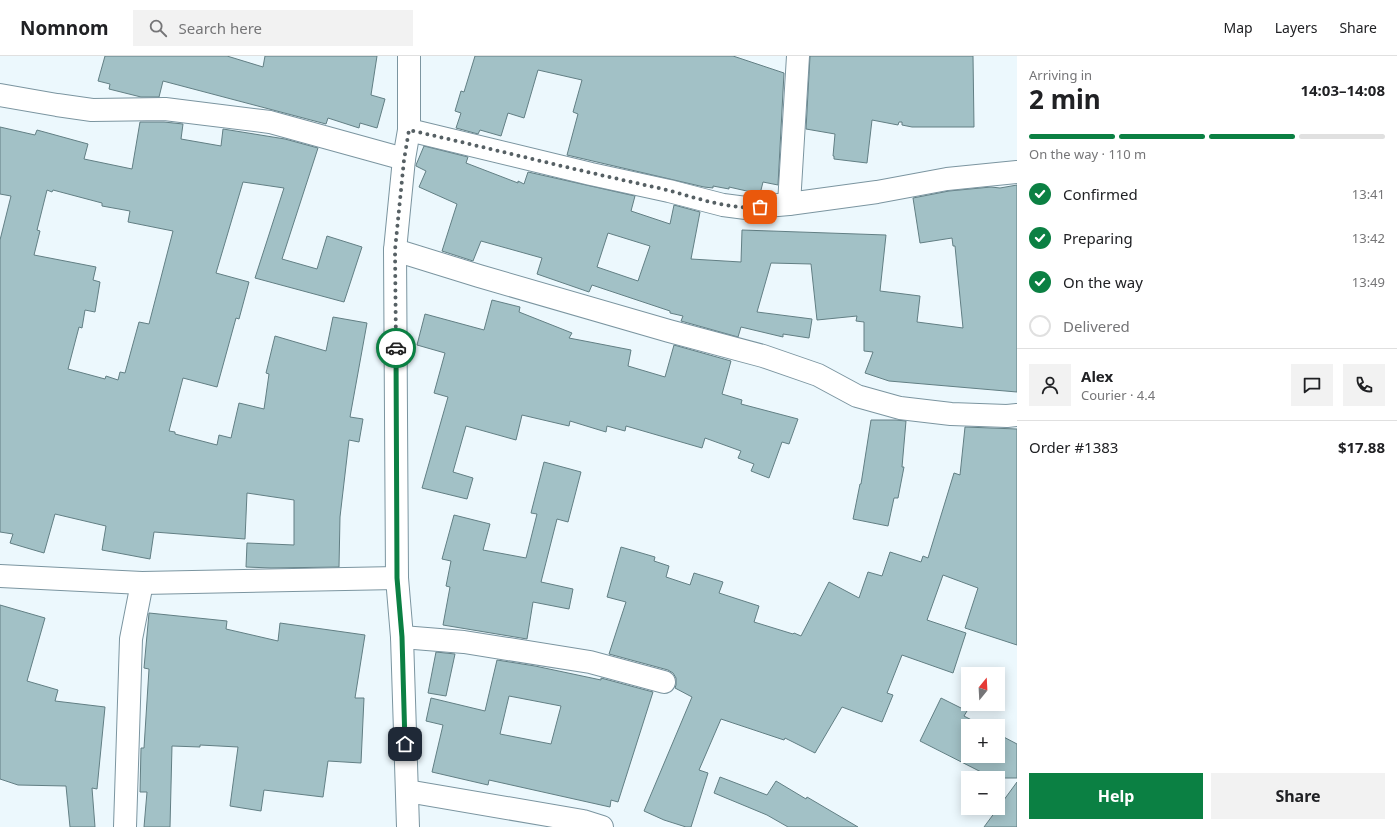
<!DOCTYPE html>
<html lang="en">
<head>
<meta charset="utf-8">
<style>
	body { margin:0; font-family:"Noto Sans",sans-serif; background:#f2f2f2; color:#202124; height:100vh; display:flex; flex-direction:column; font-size:15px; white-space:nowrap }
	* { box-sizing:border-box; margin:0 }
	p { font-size:13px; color:#757577 }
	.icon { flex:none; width:22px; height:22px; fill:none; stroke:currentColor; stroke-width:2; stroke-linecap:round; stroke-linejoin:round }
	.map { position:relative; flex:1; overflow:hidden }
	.side { display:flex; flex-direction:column; background:#fff; width:380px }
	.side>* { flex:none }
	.needle { width:26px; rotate:18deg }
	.controls { position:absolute; left:961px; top:611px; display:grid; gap:8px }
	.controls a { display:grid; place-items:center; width:44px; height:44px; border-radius:0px; background:#fff; box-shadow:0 2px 10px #0003; font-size:20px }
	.pin { position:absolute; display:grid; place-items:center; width:34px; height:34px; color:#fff; margin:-17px; border-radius:8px; box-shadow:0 2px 6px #0006 }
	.courier { position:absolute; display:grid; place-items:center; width:40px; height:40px; margin:-20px; border:3px solid #0b8043; border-radius:50%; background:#fff; color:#222; box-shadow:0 1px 5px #0007 }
	.summary em { font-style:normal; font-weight:700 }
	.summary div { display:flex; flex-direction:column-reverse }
	.summary { display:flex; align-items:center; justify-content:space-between; height:68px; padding:0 12px }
	h1 { font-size:26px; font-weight:700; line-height:30px }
	.bar { display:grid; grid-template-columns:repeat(4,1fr); gap:6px 4px; align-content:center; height:48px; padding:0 12px }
	.bar i { height:5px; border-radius:3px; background:#e0e0e0 }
	.bar .selected { background:#0b8043 }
	.bar p { grid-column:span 4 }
	.line { display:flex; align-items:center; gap:10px; padding:0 12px; border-top:1px solid #e0e0e0 }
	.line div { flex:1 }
	.round { display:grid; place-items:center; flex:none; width:42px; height:42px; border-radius:0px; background:#f2f2f2 }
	ol { padding:0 12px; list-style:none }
	li { display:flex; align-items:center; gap:12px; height:44px }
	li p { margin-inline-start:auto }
	li .icon { padding:4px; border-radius:50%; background:#0b8043; color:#fff; stroke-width:4 }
	li:last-child { color:#757577 }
	li i { width:22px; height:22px; border:2px solid #e0e0e0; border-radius:50% }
	.primary-button { display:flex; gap:8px; margin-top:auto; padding:8px 12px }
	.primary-button a { flex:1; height:46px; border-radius:0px; background:#0b8043; color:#fff; font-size:16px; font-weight:700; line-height:46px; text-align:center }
	.primary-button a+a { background:#f2f2f2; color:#202124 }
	header { display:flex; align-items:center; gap:24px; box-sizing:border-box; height:56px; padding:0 20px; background:#fff; border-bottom:1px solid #e0e0e0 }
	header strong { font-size:19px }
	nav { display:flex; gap:22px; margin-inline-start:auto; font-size:14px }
	.search { width:280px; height:36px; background:#f2f2f2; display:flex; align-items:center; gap:10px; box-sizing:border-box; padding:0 14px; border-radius:0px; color:#757577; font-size:15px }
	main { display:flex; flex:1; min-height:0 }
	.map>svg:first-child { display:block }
	.building { fill:#a2c1c6; stroke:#627f84; fill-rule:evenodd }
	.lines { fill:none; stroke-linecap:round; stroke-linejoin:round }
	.minor-casing { stroke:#7b95a0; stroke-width:24 }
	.tertiary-casing { stroke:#7b95a0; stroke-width:24 }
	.minor { stroke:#fff; stroke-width:22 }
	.tertiary { stroke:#fff; stroke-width:22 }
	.done { stroke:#566064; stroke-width:4; stroke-dasharray:0 7.2 }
	.route { stroke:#0b8043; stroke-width:5 }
</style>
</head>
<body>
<header>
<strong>Nomnom</strong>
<div class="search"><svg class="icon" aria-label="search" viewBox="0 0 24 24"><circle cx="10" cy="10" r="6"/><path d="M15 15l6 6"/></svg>Search here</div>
<nav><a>Map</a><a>Layers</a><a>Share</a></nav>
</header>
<main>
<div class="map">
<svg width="1017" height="771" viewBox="0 0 1017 771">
	<rect width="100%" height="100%" fill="#ecf8fd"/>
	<g class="building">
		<path d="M 105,0 L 227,0 L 263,11 L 265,0 L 377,0 L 371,39 L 385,43 L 377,72 L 360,67 L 359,72 L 328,62 L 326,68 L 163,25 L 159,41 L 141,41 L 109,33 L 110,28 L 98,25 Z"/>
		<path d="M 475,0 L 733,0 L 784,17 L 778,129 L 763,126 L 760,138 L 729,131 L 729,133 L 713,130 L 713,132 L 704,131 L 567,99 L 578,58 L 573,56 L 582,24 L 538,14 L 524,62 L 508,57 L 501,80 L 480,74 L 478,78 L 456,72 L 461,57 L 455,55 L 461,35 L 464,36 Z"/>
		<path d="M 810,0 L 973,0 L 974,71 L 912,71 L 902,69 L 902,66 L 899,66 L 898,69 L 872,64 L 867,107 L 834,103 L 834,100 L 833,100 L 835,78 L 806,73 Z"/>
		<path d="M 140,66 L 164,66 L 183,68 L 181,83 L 221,90 L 223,73 L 285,83 L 318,92 L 282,203 L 317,213 L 327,180 L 362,191 L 344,246 L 255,222 L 284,132 L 243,126 L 216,217 L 249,226 L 239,263 L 236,262 L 217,331 L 183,322 L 169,375 L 175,376 L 175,378 L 217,389 L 219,379 L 231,382 L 239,347 L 264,353 L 269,318 L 266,317 L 275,280 L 326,295 L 333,261 L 367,267 L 350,361 L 363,363 L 359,386 L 349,384 L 340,461 L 339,511 L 271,512 L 246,511 L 247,487 L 294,489 L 294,444 L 247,437 L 245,483 L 154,476 L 150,503 L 102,494 L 106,470 L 55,458 L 44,497 L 10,487 L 13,478 L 0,476 L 0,184 L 11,140 L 0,138 L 0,71 L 35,79 L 37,74 L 88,88 L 84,103 L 132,113 ZM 47,134 L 52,136 L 53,134 L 102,147 L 102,150 L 130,155 L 128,166 L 173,175 L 149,268 L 139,266 L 125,317 L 120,316 L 118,324 L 106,320 L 105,323 L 68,313 L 79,271 L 82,272 L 85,254 L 95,256 L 100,226 L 93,224 L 96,211 L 34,199 L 40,175 L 37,174 Z"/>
		<path d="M 424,90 L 468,101 L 466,107 L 518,127 L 518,125 L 524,128 L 528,116 L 635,140 L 631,155 L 670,168 L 674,149 L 700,156 L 691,203 L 741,206 L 742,174 L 886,179 L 880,235 L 920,240 L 917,266 L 963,272 L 955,190 L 953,190 L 952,182 L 920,187 L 913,142 L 949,135 L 991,131 L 1000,132 L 1017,129 L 1017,336 L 889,325 L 865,317 L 873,296 L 864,295 L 864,266 L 856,265 L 857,260 L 817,264 L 811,208 L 771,207 L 757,256 L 812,263 L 809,282 L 783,278 L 783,281 L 741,271 L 738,281 L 681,265 L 683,260 L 670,257 L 670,255 L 592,229 L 589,236 L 537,218 L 542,202 L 481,185 L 473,205 L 442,195 L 457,148 L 419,131 L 426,115 L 416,110 L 416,109 ZM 608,177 L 650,190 L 638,225 L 597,211 Z"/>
		<path d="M 492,244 L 520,251 L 519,256 L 572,277 L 569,282 L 631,294 L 628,310 L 665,321 L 674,289 L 731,305 L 722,338 L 742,344 L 741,348 L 798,363 L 789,388 L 782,386 L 769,422 L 751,415 L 754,408 L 738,402 L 741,395 L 705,382 L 702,392 L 626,370 L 625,375 L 607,370 L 606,376 L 570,365 L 569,370 L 522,359 L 516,384 L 466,370 L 453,416 L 473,422 L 467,443 L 422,432 L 448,341 L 434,337 L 445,297 L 417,289 L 425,258 L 484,274 Z"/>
		<path d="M 871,364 L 896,364 L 906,365 L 902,411 L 904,411 L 898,442 L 894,442 L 888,470 L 853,463 L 860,428 L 861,428 Z"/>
		<path d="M 965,371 L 1017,373 L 1017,589 L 965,572 L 978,532 L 943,519 L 927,564 L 966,577 L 953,617 L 902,599 L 887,637 L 893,639 L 882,666 L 842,651 L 815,697 L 785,682 L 784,684 L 721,663 L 699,714 L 708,717 L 691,771 L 686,771 L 664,764 L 644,755 L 692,641 L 675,632 L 676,629 L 676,622 L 673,617 L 668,614 L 609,598 L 626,546 L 607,541 L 621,491 L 655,501 L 654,505 L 669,510 L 666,521 L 690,529 L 694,517 L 723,526 L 719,537 L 759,550 L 754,566 L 793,578 L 794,577 L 801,580 L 829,526 L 859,542 L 868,516 L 882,520 L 890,496 L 921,506 L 923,500 L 928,502 L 954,417 L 960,419 Z"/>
		<path d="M 544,406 L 581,416 L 568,466 L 557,463 L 541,526 L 573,533 L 569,553 L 533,546 L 527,583 L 443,569 L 450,531 L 446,530 L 451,505 L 442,503 L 454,459 L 490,468 L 483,494 L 526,502 L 537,458 L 531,457 Z"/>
		<path d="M 0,549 L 45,562 L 27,625 L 58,634 L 55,645 L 105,651 L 97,733 L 92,732 L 95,771 L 70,771 L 66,730 L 18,729 L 0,723 Z"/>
		<path d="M 149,557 L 227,565 L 226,573 L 278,585 L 280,567 L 365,579 L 355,642 L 364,642 L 361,707 L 328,705 L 323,741 L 264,734 L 261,755 L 230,750 L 238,691 L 200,689 L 200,691 L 172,690 L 170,771 L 144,771 L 147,736 L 140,736 L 141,692 L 144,692 L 149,613 L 144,612 Z"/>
		<path d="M 436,596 L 455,598 L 446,640 L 428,637 Z"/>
		<path d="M 497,604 L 535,610 L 601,624 L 601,622 L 653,636 L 618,746 L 611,744 L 610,751 L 489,724 L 488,729 L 432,716 L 443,669 L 426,665 L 431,642 L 485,655 ZM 509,640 L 561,650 L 551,688 L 500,678 Z"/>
		<path d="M 941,642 L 967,655 L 964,660 L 983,670 L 968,670 L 968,700 L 998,700 L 998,678 L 1017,688 L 1017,722 L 993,722 L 920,685 Z"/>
		<path d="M 720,721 L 767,739 L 776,725 L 806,743 L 807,741 L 858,771 L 788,771 L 767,759 L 714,737 Z"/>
		<path d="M 1017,726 L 1017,771 L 984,771 L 998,752 Z"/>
	</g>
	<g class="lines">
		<g class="minor-casing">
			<g id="minor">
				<path d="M 0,39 L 57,49 L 92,54 L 165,53 L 270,66 L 404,103"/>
				<path d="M 409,74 L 591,118 L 669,135 L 723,149 L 746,152 L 789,148 L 877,136 L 947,123 L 1017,116"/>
				<path d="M 789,148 L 798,0"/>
				<path d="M 395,194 L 479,220 L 669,275 L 763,300 L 818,319 L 857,340 L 900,352 L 951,358 L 1007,360 L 1017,359"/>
				<path d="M 0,520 L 142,527 L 397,522"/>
				<path d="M 402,581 L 464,586 L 590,606 L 664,626"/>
				<path d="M 407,735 L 583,765 L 602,771"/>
				<path d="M 125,771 L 131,583 L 142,527"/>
			</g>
		</g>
		<g class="tertiary-casing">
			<path id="tertiary" d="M 408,771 L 402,581 L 397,522 L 395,194 L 404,103 L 409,74 L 409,0"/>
		</g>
		<use href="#minor" class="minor"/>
		<use href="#tertiary" class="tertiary"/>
	</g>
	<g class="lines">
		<path class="done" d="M 396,292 L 395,194 L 404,104 L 409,74 C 493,93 575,114 659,132 C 693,140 725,154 760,151"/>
		<path class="route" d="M 396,292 L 397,522 L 402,581 L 405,688"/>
	</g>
</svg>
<div class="controls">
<a><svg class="needle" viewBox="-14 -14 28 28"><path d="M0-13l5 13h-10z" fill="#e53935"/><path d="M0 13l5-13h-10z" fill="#757577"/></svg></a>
<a>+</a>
<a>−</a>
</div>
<div class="pin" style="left:760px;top:151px;background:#ea580c"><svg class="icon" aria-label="bag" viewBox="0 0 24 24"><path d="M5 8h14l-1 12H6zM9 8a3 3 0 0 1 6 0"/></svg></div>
<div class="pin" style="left:405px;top:688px;background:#1f2937"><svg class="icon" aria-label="home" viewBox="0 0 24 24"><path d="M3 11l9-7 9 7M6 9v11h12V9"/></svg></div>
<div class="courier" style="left:396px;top:292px"><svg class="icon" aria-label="car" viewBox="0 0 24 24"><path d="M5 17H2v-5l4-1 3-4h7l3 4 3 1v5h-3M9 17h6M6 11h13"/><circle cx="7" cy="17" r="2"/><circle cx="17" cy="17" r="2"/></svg></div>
</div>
<section class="side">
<div class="summary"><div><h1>2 min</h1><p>Arriving in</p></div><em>14:03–14:08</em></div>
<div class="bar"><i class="selected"></i><i class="selected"></i><i class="selected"></i><i></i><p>On the way · 110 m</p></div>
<ol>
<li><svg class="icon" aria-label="check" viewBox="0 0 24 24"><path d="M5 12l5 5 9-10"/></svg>Confirmed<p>13:41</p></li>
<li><svg class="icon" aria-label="check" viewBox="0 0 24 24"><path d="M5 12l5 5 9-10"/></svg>Preparing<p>13:42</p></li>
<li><svg class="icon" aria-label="check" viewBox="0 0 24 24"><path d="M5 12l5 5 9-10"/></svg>On the way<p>13:49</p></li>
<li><i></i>Delivered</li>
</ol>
<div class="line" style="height:72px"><a class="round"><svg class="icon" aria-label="person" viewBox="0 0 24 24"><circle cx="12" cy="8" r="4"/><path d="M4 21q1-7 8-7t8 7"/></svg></a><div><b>Alex</b><p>Courier · 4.4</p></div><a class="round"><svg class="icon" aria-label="chat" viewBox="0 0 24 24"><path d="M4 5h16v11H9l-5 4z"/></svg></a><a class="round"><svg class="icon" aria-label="phone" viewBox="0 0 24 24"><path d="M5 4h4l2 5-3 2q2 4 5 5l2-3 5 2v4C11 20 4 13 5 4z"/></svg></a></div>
<div class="line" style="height:52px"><div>Order #1383</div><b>$17.88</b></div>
<div class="primary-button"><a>Help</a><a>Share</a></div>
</section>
</main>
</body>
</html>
